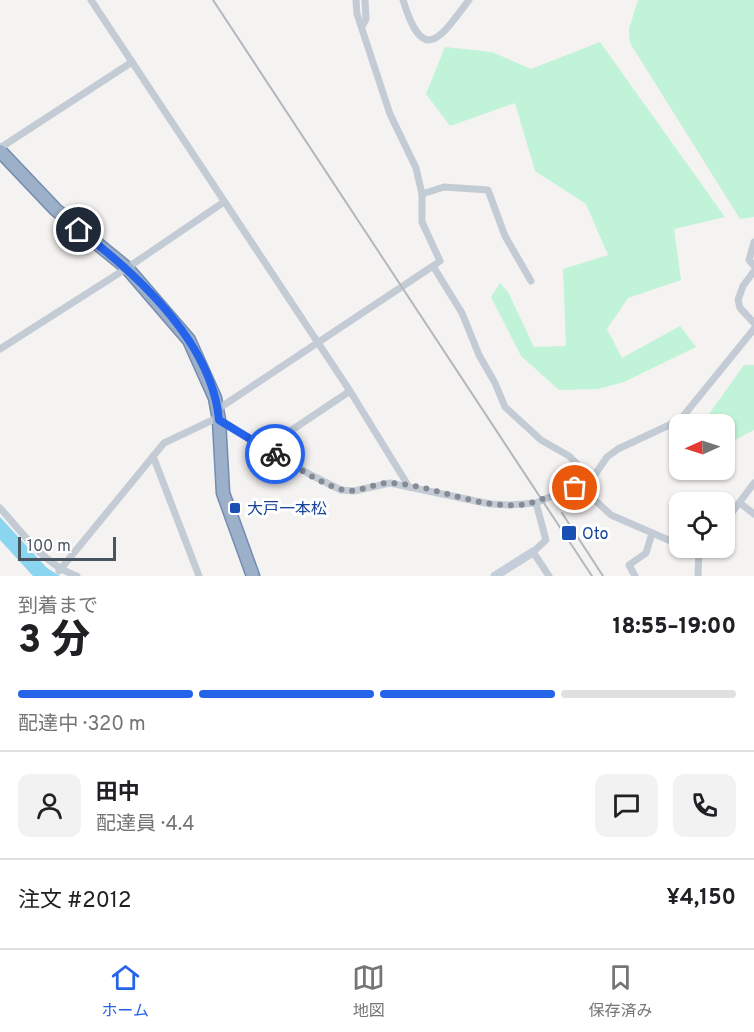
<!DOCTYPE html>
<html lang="ja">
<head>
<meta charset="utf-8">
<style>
	body { margin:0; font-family:Overpass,"Noto Sans JP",sans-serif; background:#f2f2f2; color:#202124; height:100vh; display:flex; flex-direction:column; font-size:22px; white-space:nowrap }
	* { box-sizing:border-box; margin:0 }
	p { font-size:20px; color:#757577 }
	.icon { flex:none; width:33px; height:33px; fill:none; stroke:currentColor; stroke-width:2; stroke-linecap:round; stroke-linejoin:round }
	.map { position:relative; height:576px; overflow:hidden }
	.side { display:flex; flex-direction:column; background:#fff; flex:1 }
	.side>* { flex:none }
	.needle { width:39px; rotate:267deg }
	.tools { position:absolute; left:669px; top:414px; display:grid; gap:12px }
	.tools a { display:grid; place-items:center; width:66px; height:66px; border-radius:12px; background:#fff; box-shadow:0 2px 4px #0004; font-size:30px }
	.scale { position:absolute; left:18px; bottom:15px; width:98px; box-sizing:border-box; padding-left:6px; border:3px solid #495461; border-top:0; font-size:16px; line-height:21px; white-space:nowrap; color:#495461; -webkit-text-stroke:4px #fff; paint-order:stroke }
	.pin { position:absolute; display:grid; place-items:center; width:51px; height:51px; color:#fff; margin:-26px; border:3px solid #fff; border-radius:50%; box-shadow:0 2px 6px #0007 }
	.courier { position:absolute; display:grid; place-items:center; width:60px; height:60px; margin:-30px; border:4px solid #2563eb; border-radius:50%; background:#fff; color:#222; box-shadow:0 2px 8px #0007 }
	.headline em { font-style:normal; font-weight:800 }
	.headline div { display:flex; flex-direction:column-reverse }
	.headline { display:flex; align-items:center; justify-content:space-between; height:102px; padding:0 18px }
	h1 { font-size:39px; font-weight:800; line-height:45px }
	.bar { display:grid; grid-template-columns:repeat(4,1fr); gap:9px 6px; align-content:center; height:72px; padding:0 18px }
	.bar i { height:8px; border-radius:4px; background:#e0e0e0 }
	.bar .current { background:#2563eb }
	.bar p { grid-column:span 4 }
	.line { display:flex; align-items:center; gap:15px; padding:0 18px; border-top:2px solid #e0e0e0 }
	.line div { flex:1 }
	.round { display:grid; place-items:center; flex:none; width:63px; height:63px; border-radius:12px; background:#f2f2f2 }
	.tabs { display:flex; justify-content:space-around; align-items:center; height:84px; border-top:2px solid #e0e0e0; background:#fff; font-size:16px; color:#757577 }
	.tabs a { display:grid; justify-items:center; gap:3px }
	.tabs .current { color:#2563eb }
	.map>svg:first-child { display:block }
	.green { fill:#c0f3d7 }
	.water { fill:#8bd5f1 }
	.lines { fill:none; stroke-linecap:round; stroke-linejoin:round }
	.trunk-casing { stroke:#738caf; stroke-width:15 }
	.minor { stroke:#c3cbd4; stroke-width:7 }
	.secondary { stroke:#c4cedb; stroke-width:9 }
	.trunk { stroke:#9cb0ca; stroke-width:12 }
	.rail { stroke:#b4b7bd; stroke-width:2 }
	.done { stroke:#858b94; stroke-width:6; stroke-dasharray:0 10.8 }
	.route { stroke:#2563eb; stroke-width:8 }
	.transit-dot { fill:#1a4fb4; stroke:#fff; stroke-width:2 }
	.labels { text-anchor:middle; stroke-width:6; stroke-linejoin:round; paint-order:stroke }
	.transit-label { font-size:16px; fill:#164399; stroke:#fff; text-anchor:start }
</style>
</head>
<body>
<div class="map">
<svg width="754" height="576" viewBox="0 0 754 576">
	<rect width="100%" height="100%" fill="#f5f2f2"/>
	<g class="green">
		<path d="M 638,0 L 754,0 L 754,217 L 740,219 L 630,43 L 629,29 Z"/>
		<path d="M 600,42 L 725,217 L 674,229 L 681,280 L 628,298 L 607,329 L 622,358 L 680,326 L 696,347 L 624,382 L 598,389 L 559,390 L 521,356 L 491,297 L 500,283 L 508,292 L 534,347 L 566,346 L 563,269 L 608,255 L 586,204 L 535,171 L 515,103 L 450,126 L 426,94 L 445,47 L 492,52 L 531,69 Z"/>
		<path d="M 744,365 L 754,365 L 754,430 L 725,445 L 724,424 L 711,424 L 707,417 Z"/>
	</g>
	<path class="water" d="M 0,517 L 47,568 L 60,576 L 33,576 L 0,540 Z"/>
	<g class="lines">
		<g class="trunk-casing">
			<path id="trunk" d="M 0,151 L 56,210 L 127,268 L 189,340 L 215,398 L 219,420 L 223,493 L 253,576"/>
		</g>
		<g class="minor">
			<path d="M 91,0 L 350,391 L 409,487"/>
			<path d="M 356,0 L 357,14 L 390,114 L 416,168 L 422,194 L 422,222 L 440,261 L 433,266"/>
			<path d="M 403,0 C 423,65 439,40 469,0"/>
			<path d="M 362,27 L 366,19 L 365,0"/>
			<path d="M 0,148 L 132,62"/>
			<path d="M 422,194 L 444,187 L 488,190 L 505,236 L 531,281"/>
			<path d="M 754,242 L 749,260 L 754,266"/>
			<path d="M 754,271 L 743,286 L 738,300 L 740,308 L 754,323"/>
			<path d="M 0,349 L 127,268 L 224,202"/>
			<path d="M 218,409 L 433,266 L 462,313 L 479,355 L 495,383 L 505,407 L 541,440 L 569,456 L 592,479"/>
			<path d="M 219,420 L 309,474 L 341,490 L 354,491 L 390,483 L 490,504 L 509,505 L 536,503 L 566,490 L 582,488 L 611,515 L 680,545"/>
			<path d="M 265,448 L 350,391"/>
			<path d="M 153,456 L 199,576"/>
			<path d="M 582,488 L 592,479 L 607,457 L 618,449 L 680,420 L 754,329"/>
			<path d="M 536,503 L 546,540 L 533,552 L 549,576"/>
			<path d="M 740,503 L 754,514"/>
			<path d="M 0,508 C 22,532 44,565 77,576"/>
			<path d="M 724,523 L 754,483"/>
			<path d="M 59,571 L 164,443 L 219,417"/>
			<path d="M 635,576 L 629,565 L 646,553 L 652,533"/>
			<path d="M 698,576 L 699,548"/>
		</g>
		<path class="secondary" d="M 495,576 L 533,552"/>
		<use href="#trunk" class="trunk"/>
		<g class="rail">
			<path d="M 213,0 L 592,576"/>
			<path d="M 562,513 L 603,576"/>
		</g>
	</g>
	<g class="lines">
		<path class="done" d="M 275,454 C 296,466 320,484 343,490 C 358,494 373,483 388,483 C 432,484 474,508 519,505 C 539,503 555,492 575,488"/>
		<path class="route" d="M 79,230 C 137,274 212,342 219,420 L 275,454"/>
	</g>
	<g class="transit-dot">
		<rect x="229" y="502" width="12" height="12" rx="3"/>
		<rect x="561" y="525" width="16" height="16" rx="3"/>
	</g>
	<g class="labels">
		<g class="transit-label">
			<text x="247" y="514">大戸一本松</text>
			<text x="582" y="539">Oto</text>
		</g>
	</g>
</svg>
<div class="tools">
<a><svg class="needle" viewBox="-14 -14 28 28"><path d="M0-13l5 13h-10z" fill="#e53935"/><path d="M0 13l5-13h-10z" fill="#757577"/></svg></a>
<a><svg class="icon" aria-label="locate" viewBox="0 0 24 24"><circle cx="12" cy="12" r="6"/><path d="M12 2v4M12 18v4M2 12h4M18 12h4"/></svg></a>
</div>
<div class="scale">100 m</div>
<div class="pin" style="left:575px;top:488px;background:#ea580c"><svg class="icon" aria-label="bag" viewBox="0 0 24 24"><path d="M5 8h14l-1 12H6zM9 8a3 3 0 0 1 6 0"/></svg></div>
<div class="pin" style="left:79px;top:230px;background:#1f2937"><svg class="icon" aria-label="home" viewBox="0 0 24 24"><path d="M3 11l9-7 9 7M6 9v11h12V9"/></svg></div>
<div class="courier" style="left:275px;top:454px"><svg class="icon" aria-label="bike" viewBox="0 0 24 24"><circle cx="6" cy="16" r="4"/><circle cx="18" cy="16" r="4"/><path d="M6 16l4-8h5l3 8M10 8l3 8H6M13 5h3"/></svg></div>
</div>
<section class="side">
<div class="headline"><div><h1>3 分</h1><p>到着まで</p></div><em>18:55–19:00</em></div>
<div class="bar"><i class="current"></i><i class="current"></i><i class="current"></i><i></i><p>配達中 · 320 m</p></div>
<div class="line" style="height:108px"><a class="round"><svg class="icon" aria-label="person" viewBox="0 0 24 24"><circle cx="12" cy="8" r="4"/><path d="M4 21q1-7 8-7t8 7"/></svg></a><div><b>田中</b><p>配達員 · 4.4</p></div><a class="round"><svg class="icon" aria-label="chat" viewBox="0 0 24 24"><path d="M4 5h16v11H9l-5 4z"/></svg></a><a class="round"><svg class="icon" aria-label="phone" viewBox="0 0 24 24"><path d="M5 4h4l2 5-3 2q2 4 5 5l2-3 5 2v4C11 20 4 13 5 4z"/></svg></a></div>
<div class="line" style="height:78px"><div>注文 #2012</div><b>¥4,150</b></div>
</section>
<nav class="tabs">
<a class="current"><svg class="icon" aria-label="home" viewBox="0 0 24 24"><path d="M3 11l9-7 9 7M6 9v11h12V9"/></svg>ホーム</a>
<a><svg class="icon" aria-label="map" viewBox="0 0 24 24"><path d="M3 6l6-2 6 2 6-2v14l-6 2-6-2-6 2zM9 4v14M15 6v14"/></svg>地図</a>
<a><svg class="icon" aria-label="saved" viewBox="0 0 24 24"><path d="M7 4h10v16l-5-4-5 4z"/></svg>保存済み</a>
</nav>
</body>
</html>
